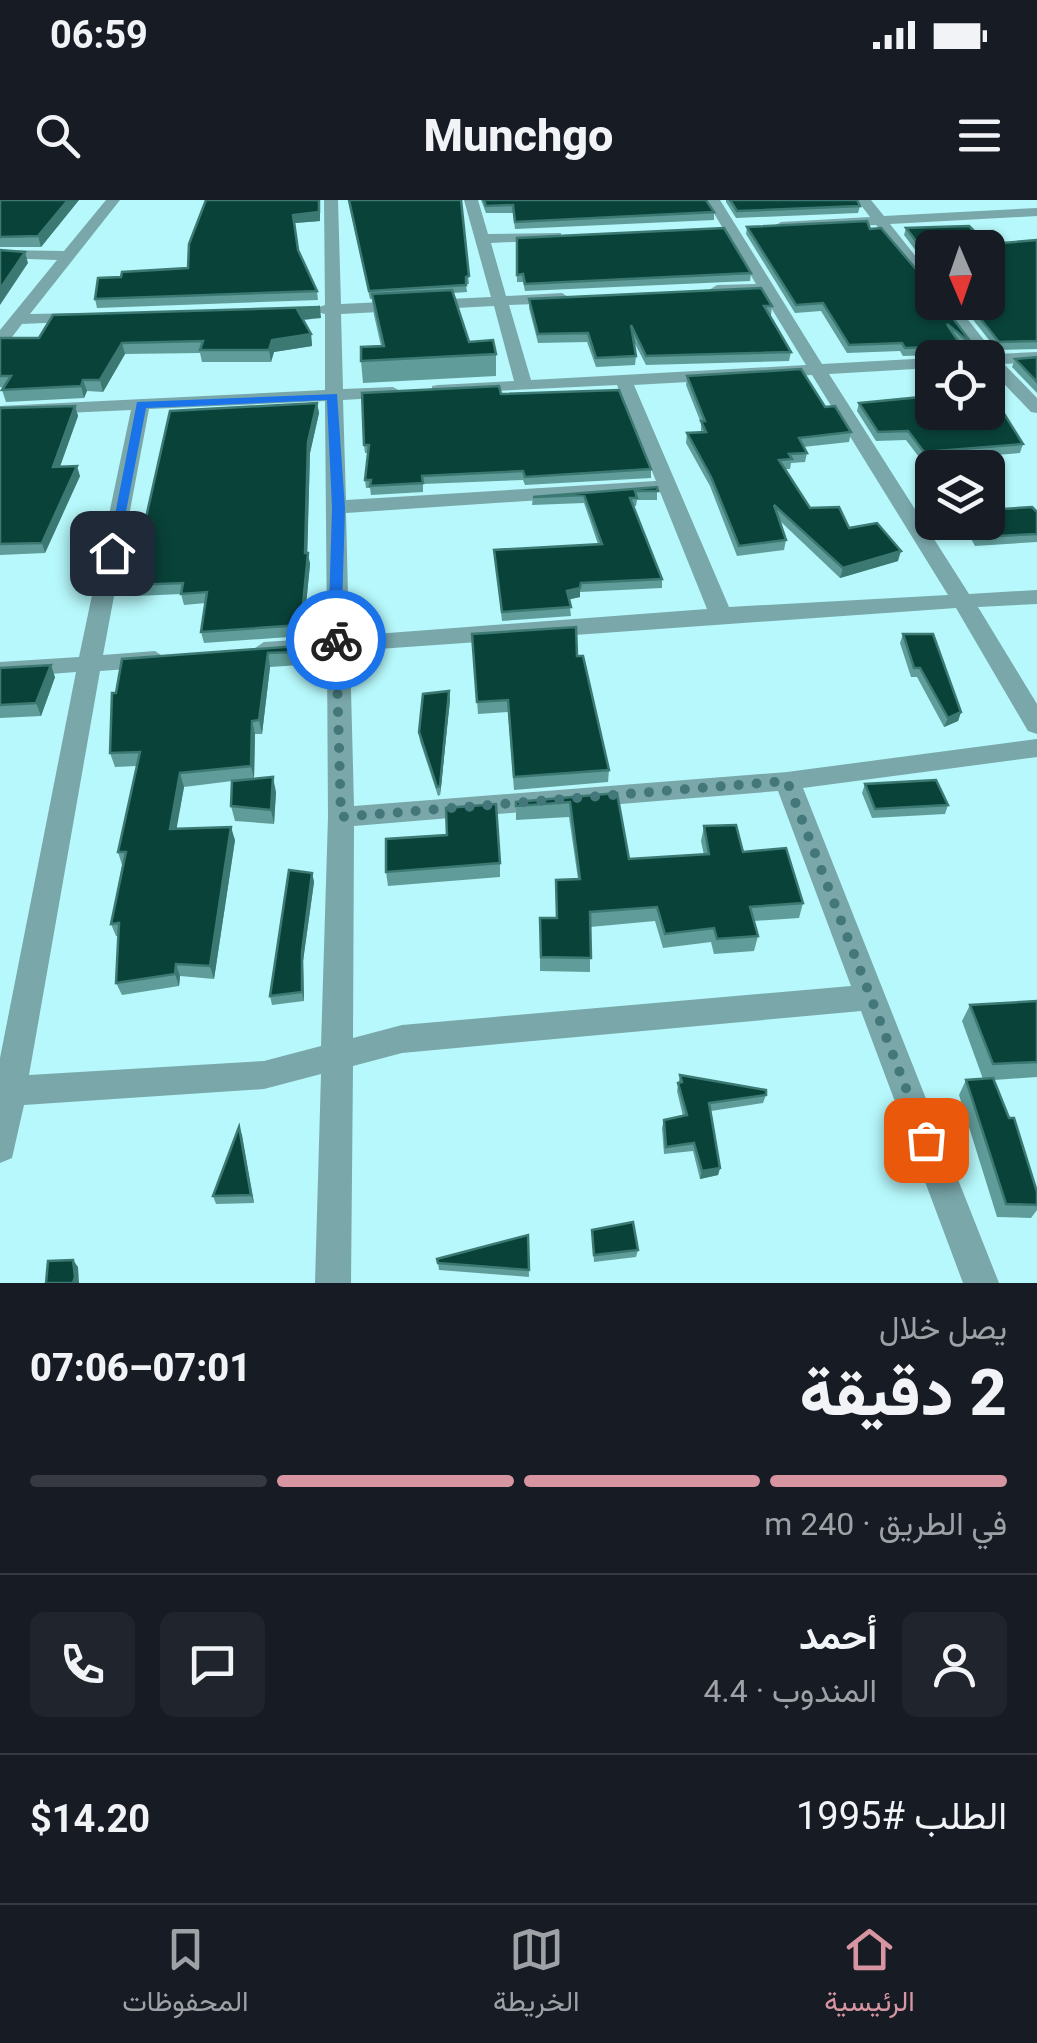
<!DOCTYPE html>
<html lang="ar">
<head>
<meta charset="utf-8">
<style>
	body { margin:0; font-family:Roboto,Vazirmatn,sans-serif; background:#20242c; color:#f1f3f6; direction:rtl; height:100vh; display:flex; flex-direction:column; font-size:38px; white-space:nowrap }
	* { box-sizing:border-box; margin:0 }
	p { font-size:32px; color:#9ea1a6 }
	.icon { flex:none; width:55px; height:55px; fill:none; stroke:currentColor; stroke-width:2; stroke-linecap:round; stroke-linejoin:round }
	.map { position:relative; height:1083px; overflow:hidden; direction:ltr }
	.panel { display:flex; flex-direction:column; background:#171b24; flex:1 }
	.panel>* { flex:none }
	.needle { width:65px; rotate:178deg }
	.buttons { position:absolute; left:915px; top:30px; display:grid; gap:20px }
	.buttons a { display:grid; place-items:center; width:90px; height:90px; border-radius:15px; background:#171b24; box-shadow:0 2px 8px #0004; font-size:50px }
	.pin { position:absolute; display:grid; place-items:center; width:85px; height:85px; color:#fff; margin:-42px; border-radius:20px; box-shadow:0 5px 15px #0006 }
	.courier { position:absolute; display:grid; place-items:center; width:100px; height:100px; margin:-50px; border:8px solid #1a73e8; border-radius:50%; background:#fff; color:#222; box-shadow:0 2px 12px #0007 }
	.overview em { font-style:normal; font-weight:800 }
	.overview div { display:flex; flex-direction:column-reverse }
	.overview { display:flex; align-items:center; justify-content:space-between; height:170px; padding:0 30px }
	h1 { font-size:65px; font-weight:800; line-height:75px }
	.bar { display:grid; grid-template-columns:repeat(4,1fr); gap:15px 10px; align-content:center; height:120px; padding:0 30px }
	.bar i { height:12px; border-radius:8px; background:#363941 }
	.bar .selected { background:#d695a0 }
	.bar p { grid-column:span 4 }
	.line { display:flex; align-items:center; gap:25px; padding:0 30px; border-top:2px solid #363941 }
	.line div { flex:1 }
	.round { display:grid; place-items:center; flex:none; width:105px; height:105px; border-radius:15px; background:#20242c }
	.status { display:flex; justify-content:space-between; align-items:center; height:70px; padding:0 50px; background:#171b24; direction:ltr }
	.status svg { height:28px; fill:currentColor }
	header { display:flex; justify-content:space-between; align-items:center; height:130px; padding:0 30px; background:#171b24; font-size:45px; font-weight:800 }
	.dock { display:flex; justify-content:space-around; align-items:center; height:140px; border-top:2px solid #363941; background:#171b24; font-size:28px; color:#9ea1a6 }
	.dock a { display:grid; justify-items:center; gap:5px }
	.dock .selected { color:#d695a0 }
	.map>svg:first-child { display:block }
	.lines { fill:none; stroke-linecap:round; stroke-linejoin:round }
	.minor { fill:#79a7aa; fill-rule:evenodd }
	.wall { fill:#609d9a }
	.shaded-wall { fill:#3d7973 }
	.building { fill:#094239; stroke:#3d7973; stroke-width:2.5 }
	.route { fill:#1a73e8 }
	.done { stroke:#447779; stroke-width:10; stroke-dasharray:0 18 }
</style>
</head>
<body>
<div class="status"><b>06:59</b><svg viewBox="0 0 49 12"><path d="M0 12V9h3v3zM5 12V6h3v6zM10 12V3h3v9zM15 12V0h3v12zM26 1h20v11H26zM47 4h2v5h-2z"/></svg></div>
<header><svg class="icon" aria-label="menu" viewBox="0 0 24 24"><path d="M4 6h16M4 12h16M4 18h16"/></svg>Munchgo<svg class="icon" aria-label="search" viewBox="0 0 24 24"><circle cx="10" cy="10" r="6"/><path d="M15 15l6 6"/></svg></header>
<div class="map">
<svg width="1037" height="1083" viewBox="0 0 1037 1083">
	<rect width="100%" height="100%" fill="#b6f8fb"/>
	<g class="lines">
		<g class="minor">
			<path d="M 106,0 L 120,0 L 30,114 L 83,113 L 89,115 L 89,121 L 22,124 L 6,145 L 0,146 L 0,130 L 57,60 L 0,58 L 0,50 L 64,51 Z"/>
			<path d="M 324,0 L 338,0 L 341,104 L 491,97 L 464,0 L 478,0 L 488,34 L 561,33 L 561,39 L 556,40 L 491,43 L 506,96 L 562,93 L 570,98 L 562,103 L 509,105 L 531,180 L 806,165 L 762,93 L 717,95 L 709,90 L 717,85 L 756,84 L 706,0 L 720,0 L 822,164 L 932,158 L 932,168 L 829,174 L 969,394 L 1037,390 L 1037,404 L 978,407 L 1037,504 L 1037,534 L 1028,531 L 956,408 L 350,451 L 354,606 L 787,572 L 1037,539 L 1037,557 L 803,588 L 999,1083 L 963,1083 L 861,811 L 402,853 L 353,866 L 351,1083 L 315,1083 L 321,874 L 264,889 L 24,905 L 12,958 L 0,963 L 0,858 L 76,472 L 0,478 L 0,462 L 79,457 L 131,210 L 0,216 L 0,206 L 325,190 L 325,114 L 310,110 L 325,105 ZM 494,106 L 514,181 L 438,185 L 432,186 L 432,194 L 617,185 L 656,281 L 346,300 L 343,200 L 393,197 L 402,192 L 393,187 L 343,189 L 341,114 ZM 812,175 L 948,395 L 729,407 L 634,185 ZM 325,201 L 327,438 L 264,442 L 252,450 L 264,458 L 327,453 L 328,617 L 321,846 L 264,861 L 29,875 L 100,471 L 155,467 L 167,459 L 155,451 L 103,455 L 149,209 ZM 660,292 L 707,409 L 349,436 L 346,313 ZM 778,591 L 851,786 L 402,825 L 353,838 L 354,626 Z"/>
			<path d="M 857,0 L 871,0 L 884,16 L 1037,8 L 1037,16 L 890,24 L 932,77 L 932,92 L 927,90 L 876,25 L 781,30 L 774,26 L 781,22 L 870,17 Z"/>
			<path d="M 937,102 L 954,102 L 995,154 L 1037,152 L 1037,162 L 1004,164 L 1037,198 L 1037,213 L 1031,212 L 988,167 L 988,158 L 979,158 Z"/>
		</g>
	</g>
	<g class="wall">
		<path d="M 0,0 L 79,0 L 41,47 L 0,47 Z"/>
		<path d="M 206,0 L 320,0 L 320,21 L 295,23 L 298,50 L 317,91 L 318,100 L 97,108 L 95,99 L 121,77 L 188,68 Z"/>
		<path d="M 348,0 L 461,0 L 469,84 L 466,84 L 467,92 L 453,93 L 469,142 L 496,154 L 496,176 L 363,183 L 361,161 L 381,146 L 374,115 L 372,99 L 370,99 Z"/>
		<path d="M 481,0 L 706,0 L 714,12 L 714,20 L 515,29 L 513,13 L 486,13 Z"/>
		<path d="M 726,0 L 857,0 L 860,6 L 858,13 L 736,18 L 726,2 Z"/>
		<path d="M 747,27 L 870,29 L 932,102 L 973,145 L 971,153 L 961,145 L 969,158 L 935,158 L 935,155 L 903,156 L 900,151 L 847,153 L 821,111 L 795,113 L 746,34 Z"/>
		<path d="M 906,28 L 975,32 L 1003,43 L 1037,40 L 1037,149 L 997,150 L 959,102 L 988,102 L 932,48 L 932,72 L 904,35 Z"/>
		<path d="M 517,38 L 751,73 L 750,81 L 525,91 L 523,82 L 517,82 Z"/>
		<path d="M 529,99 L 772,106 L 771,115 L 769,115 L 791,152 L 789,161 L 646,165 L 633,140 L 636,156 L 635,165 L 596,167 L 587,142 L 538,143 L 529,108 Z"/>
		<path d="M 321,118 L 303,120 L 311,134 L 312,146 L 274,152 L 271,162 L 202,162 L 200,153 L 125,154 L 103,192 L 87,191 L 84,198 L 6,202 L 2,190 L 4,188 L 0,187 L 0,138 L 39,138 Z"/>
		<path d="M 1037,157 L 1037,193 L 1012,167 L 1015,159 Z"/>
		<path d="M 932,163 L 932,193 L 916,172 L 918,164 Z"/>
		<path d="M 687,176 L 825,207 L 851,232 L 849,242 L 803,247 L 807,253 L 805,262 L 791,263 L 790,269 L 785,269 L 810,308 L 849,328 L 898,361 L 840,378 L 780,321 L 786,340 L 784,350 L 737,356 L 710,286 L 686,243 L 687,233 L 701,232 L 701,223 L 686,185 Z"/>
		<path d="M 501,194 L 651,269 L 651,278 L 525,285 L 523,280 L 423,284 L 423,292 L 371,295 L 370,288 L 366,288 L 365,280 L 368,253 L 365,253 L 364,245 Z"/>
		<path d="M 317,203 L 319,213 L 310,253 L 307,353 L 310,364 L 303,436 L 204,443 L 201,432 L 206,403 L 184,405 L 181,394 L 136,396 L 133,385 L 148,333 L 145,322 Z"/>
		<path d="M 859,203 L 1023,244 L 1020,253 L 922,261 L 906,240 L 876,241 L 857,211 Z"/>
		<path d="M 75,206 L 78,216 L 60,267 L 80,276 L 45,353 L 0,355 L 0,208 Z"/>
		<path d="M 657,287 L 657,300 L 637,300 L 636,306 L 633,306 L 662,379 L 662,388 L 580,392 L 580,397 L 569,399 L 571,416 L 502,421 L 494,350 L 598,344 L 584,303 L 532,305 L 533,297 Z"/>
		<path d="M 1037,312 L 1037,342 L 975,346 L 962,322 L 988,322 Z"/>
		<path d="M 472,434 L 577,456 L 609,570 L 608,582 L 514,590 L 508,512 L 478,514 Z"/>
		<path d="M 903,434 L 961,512 L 958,521 L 944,527 L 917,477 L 911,477 L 900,443 Z"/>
		<path d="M 298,446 L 300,465 L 270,467 L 262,534 L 255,534 L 254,579 L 276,592 L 274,624 L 235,621 L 231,606 L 232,581 L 184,587 L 176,629 L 235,640 L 214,779 L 180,776 L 179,786 L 122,795 L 116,783 L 118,736 L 116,736 L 111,724 L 122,665 L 118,652 L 137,566 L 115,567 L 110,553 L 112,493 Z"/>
		<path d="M 0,468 L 55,477 L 41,516 L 0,518 Z"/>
		<path d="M 449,491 L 450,500 L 440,595 L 438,596 L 420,541 L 419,532 Z"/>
		<path d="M 865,584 L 948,605 L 945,614 L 872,618 L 862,593 Z"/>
		<path d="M 617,593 L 629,659 L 704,655 L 701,641 L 704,626 L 743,652 L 803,703 L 799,718 L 754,721 L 758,736 L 754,751 L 714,754 L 711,742 L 663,748 L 655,721 L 590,727 L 590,772 L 540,771 L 540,718 L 556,718 L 556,680 L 578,679 L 569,617 L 516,620 L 516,602 Z"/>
		<path d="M 500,663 L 500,677 L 388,686 L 386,672 Z"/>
		<path d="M 312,673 L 314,682 L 303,761 L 304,801 L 272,805 L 270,796 Z"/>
		<path d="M 1037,801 L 1037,877 L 994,880 L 1037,992 L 1037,1010 L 1031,1018 L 997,1017 L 959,895 L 966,880 L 983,879 L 962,821 L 970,805 Z"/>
		<path d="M 680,875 L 766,895 L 763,903 L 711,911 L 720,968 L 718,975 L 700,979 L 693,951 L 664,954 L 662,928 L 664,920 L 683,916 L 677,891 Z"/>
		<path d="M 239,927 L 254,1003 L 216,1004 L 213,996 Z"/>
		<path d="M 592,1030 L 638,1050 L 636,1057 L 594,1062 Z"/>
		<path d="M 528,1035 L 529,1077 L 439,1070 L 438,1063 Z"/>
	</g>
	<g class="shaded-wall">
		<path d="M 68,0 L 79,0 L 41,47 L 38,36 Z"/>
		<path d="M 320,0 L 320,21 L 295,23 L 293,15 Z"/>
		<path d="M 25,52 L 28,63 L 0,105 L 0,89 Z"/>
		<path d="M 320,107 L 321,118 L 299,120 L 297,109 Z"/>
		<path d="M 311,134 L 312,146 L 274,152 L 271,162 L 269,150 L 272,140 Z"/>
		<path d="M 122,143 L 125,154 L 103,192 L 100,180 Z"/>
		<path d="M 83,180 L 87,191 L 84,198 L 81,186 Z"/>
		<path d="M 317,203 L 319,213 L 310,253 L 307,364 L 305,353 L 308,242 Z"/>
		<path d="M 75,206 L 78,216 L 56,277 L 53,267 Z"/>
		<path d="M 77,266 L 80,276 L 45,353 L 42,343 Z"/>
		<path d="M 901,351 L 898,361 L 840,378 L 843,368 Z"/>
		<path d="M 308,353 L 310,364 L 303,436 L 301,425 Z"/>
		<path d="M 580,388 L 580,397 L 567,400 L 567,391 Z"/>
		<path d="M 268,453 L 270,467 L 262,534 L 259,520 Z"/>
		<path d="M 51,465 L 55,477 L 41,516 L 36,503 Z"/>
		<path d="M 449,491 L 450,500 L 440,595 L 440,586 Z"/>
		<path d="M 961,512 L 958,521 L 944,527 L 948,518 Z"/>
		<path d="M 252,521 L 255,534 L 254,579 L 251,566 Z"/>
		<path d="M 180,573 L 184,587 L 174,643 L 170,629 Z"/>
		<path d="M 273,577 L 276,592 L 274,624 L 271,610 Z"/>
		<path d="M 231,627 L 235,640 L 214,779 L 210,766 Z"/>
		<path d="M 312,673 L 314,682 L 303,761 L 304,801 L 302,792 L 302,752 Z"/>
		<path d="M 176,764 L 180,776 L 179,786 L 175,774 Z"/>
		<path d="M 239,927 L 242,935 L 254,1003 L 251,995 Z"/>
		<path d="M 720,968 L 718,975 L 700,979 L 702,971 Z"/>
		<path d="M 73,1060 L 78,1067 L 79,1083 L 73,1083 Z"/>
	</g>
	<g class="building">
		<path d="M 0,0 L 68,0 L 38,36 L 0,37 Z"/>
		<path d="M 206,0 L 319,0 L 319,12 L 293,15 L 298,50 L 317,91 L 95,99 L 98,78 L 121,77 L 122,72 L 188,68 L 189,44 Z"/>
		<path d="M 349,0 L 461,0 L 469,76 L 466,77 L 466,85 L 369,91 Z"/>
		<path d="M 484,0 L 706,0 L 714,12 L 515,22 L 513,5 L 486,6 Z"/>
		<path d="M 730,0 L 857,0 L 860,6 L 737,11 Z"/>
		<path d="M 867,21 L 870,29 L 881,28 L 932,88 L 932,102 L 941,102 L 973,145 L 947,124 L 969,158 L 937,158 L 937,147 L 905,148 L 902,143 L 849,145 L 823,103 L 796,105 L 747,27 Z"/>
		<path d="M 969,26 L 975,32 L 993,31 L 1003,43 L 1037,40 L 1037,141 L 999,142 L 967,102 L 988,102 L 988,48 L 932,48 L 932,62 L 906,28 Z"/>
		<path d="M 724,28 L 751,73 L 525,84 L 523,74 L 517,75 L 517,38 Z"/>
		<path d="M 0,50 L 25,52 L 0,89 Z"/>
		<path d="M 761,88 L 772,106 L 764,106 L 791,152 L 646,156 L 631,125 L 636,156 L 596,158 L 588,133 L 538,134 L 529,99 Z"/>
		<path d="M 452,90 L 469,142 L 493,140 L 496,154 L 361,161 L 361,147 L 384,146 L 372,94 Z"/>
		<path d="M 320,107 L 297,109 L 311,134 L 272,140 L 269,150 L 200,150 L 203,141 L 122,143 L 100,180 L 83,180 L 81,186 L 2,190 L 11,176 L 0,176 L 0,138 L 39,138 L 53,115 Z"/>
		<path d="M 1037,157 L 1037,182 L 1015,159 Z"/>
		<path d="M 932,163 L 932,182 L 918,164 Z"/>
		<path d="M 801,169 L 825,207 L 835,206 L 851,232 L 799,238 L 807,253 L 789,254 L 792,259 L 779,260 L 810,308 L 839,307 L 849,328 L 877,323 L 901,351 L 843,368 L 774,305 L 786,340 L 739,346 L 711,277 L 687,233 L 706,232 L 701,221 L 705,221 L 687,176 Z"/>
		<path d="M 499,186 L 501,194 L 619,190 L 651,269 L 525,277 L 523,271 L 422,276 L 423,283 L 370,286 L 371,280 L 365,280 L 369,245 L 364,245 L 362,193 Z"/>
		<path d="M 988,188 L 1023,244 L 924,252 L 908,231 L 878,232 L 859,203 L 932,196 L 932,212 L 988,212 Z"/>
		<path d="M 317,203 L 308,242 L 305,353 L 308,353 L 301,425 L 201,432 L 207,392 L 181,394 L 183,383 L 133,385 L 151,322 L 145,322 L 170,211 Z"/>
		<path d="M 75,206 L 53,267 L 77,266 L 42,343 L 0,344 L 0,208 Z"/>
		<path d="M 657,287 L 658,291 L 635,291 L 637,298 L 630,298 L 662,379 L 581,383 L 580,388 L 567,391 L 571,407 L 502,412 L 494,350 L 602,344 L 584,295 L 533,297 Z"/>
		<path d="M 1032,307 L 1037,312 L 1037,334 L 978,337 L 969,322 L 988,322 L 988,310 Z"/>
		<path d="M 576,427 L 577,456 L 583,456 L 609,570 L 514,577 L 508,500 L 477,502 L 472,434 Z"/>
		<path d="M 903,434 L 933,434 L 961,512 L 948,518 L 920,468 L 914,468 Z"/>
		<path d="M 298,446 L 297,452 L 268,453 L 259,520 L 252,521 L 251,566 L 180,573 L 170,629 L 231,627 L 210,766 L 176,764 L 175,774 L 116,783 L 119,723 L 111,724 L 126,652 L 118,652 L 140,552 L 110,553 L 112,493 L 116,493 L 122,459 Z"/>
		<path d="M 51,465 L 36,503 L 0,505 L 0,468 Z"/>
		<path d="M 449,491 L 440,586 L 437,587 L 419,532 L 423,494 Z"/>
		<path d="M 273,577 L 271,610 L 231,606 L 232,581 Z"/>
		<path d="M 936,580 L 948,605 L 875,609 L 865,584 Z"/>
		<path d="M 617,593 L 629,659 L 709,654 L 704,626 L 736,625 L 743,652 L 786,648 L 803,703 L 750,707 L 758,736 L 717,739 L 714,728 L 665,734 L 657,707 L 590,712 L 591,758 L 541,757 L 540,718 L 557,718 L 556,680 L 580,679 L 570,602 L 516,606 L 516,602 Z"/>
		<path d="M 496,604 L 500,663 L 386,672 L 386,639 L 447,635 L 446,608 Z"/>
		<path d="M 289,670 L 312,673 L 302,752 L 302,792 L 270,796 Z"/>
		<path d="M 1037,801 L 1037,862 L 993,864 L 970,805 Z"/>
		<path d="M 680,875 L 766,890 L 766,895 L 709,903 L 720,968 L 702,971 L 694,943 L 666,947 L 664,920 L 687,915 L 678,883 L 682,882 Z"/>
		<path d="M 993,878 L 1009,918 L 1014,918 L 1037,992 L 1037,1005 L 1006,1004 L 966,880 Z"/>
		<path d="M 239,927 L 251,995 L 213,996 Z"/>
		<path d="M 633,1022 L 638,1050 L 594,1055 L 592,1030 Z"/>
		<path d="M 528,1035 L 529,1070 L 438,1063 L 437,1059 Z"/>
		<path d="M 73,1060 L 75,1077 L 73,1083 L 46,1083 L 48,1061 Z"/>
	</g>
	<path class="route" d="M 337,194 L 345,308 L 341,443 L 328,440 L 332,308 L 327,200 L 146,208 L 118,353 L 107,356 L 137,202 Z"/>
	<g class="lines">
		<path class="done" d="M 336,440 L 341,617 L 787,581 L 926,940"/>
	</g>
</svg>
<div class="buttons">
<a><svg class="needle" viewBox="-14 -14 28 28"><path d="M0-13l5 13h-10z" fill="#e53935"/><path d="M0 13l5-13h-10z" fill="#9ea1a6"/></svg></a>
<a><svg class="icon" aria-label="locate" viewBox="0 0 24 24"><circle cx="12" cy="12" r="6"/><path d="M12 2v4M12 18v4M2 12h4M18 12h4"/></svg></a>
<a><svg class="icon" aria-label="layers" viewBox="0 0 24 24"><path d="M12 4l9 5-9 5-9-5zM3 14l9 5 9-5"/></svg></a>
</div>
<div class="pin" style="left:926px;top:940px;background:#ea580c"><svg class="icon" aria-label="bag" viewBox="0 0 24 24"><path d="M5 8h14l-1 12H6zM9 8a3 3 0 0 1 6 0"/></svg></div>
<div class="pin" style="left:112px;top:353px;background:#1f2937"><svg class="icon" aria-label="home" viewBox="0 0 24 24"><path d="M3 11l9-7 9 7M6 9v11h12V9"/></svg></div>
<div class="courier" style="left:336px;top:440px"><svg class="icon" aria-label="bike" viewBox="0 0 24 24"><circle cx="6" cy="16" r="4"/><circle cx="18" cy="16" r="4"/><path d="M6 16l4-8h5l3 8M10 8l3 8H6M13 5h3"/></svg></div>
</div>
<section class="panel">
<div class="overview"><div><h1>2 دقيقة</h1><p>يصل خلال</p></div><em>07:01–07:06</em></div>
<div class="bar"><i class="selected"></i><i class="selected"></i><i class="selected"></i><i></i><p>في الطريق · 240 m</p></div>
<div class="line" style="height:180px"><a class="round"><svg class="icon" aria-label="person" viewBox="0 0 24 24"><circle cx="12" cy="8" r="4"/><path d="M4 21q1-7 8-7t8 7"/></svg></a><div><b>أحمد</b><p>المندوب · 4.4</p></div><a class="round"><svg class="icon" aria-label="chat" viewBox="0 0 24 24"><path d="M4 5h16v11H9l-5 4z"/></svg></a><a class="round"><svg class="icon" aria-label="phone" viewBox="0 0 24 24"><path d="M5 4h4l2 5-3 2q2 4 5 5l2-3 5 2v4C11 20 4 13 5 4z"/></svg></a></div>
<div class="line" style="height:130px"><div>الطلب #1995</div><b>$14.20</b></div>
</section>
<nav class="dock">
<a class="selected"><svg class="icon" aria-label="home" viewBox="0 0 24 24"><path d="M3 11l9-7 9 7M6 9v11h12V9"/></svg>الرئيسية</a>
<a><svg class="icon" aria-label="map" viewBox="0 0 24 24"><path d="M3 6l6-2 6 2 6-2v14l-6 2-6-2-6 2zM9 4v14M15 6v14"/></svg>الخريطة</a>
<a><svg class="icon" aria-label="saved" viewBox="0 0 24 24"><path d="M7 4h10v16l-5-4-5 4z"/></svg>المحفوظات</a>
</nav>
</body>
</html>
